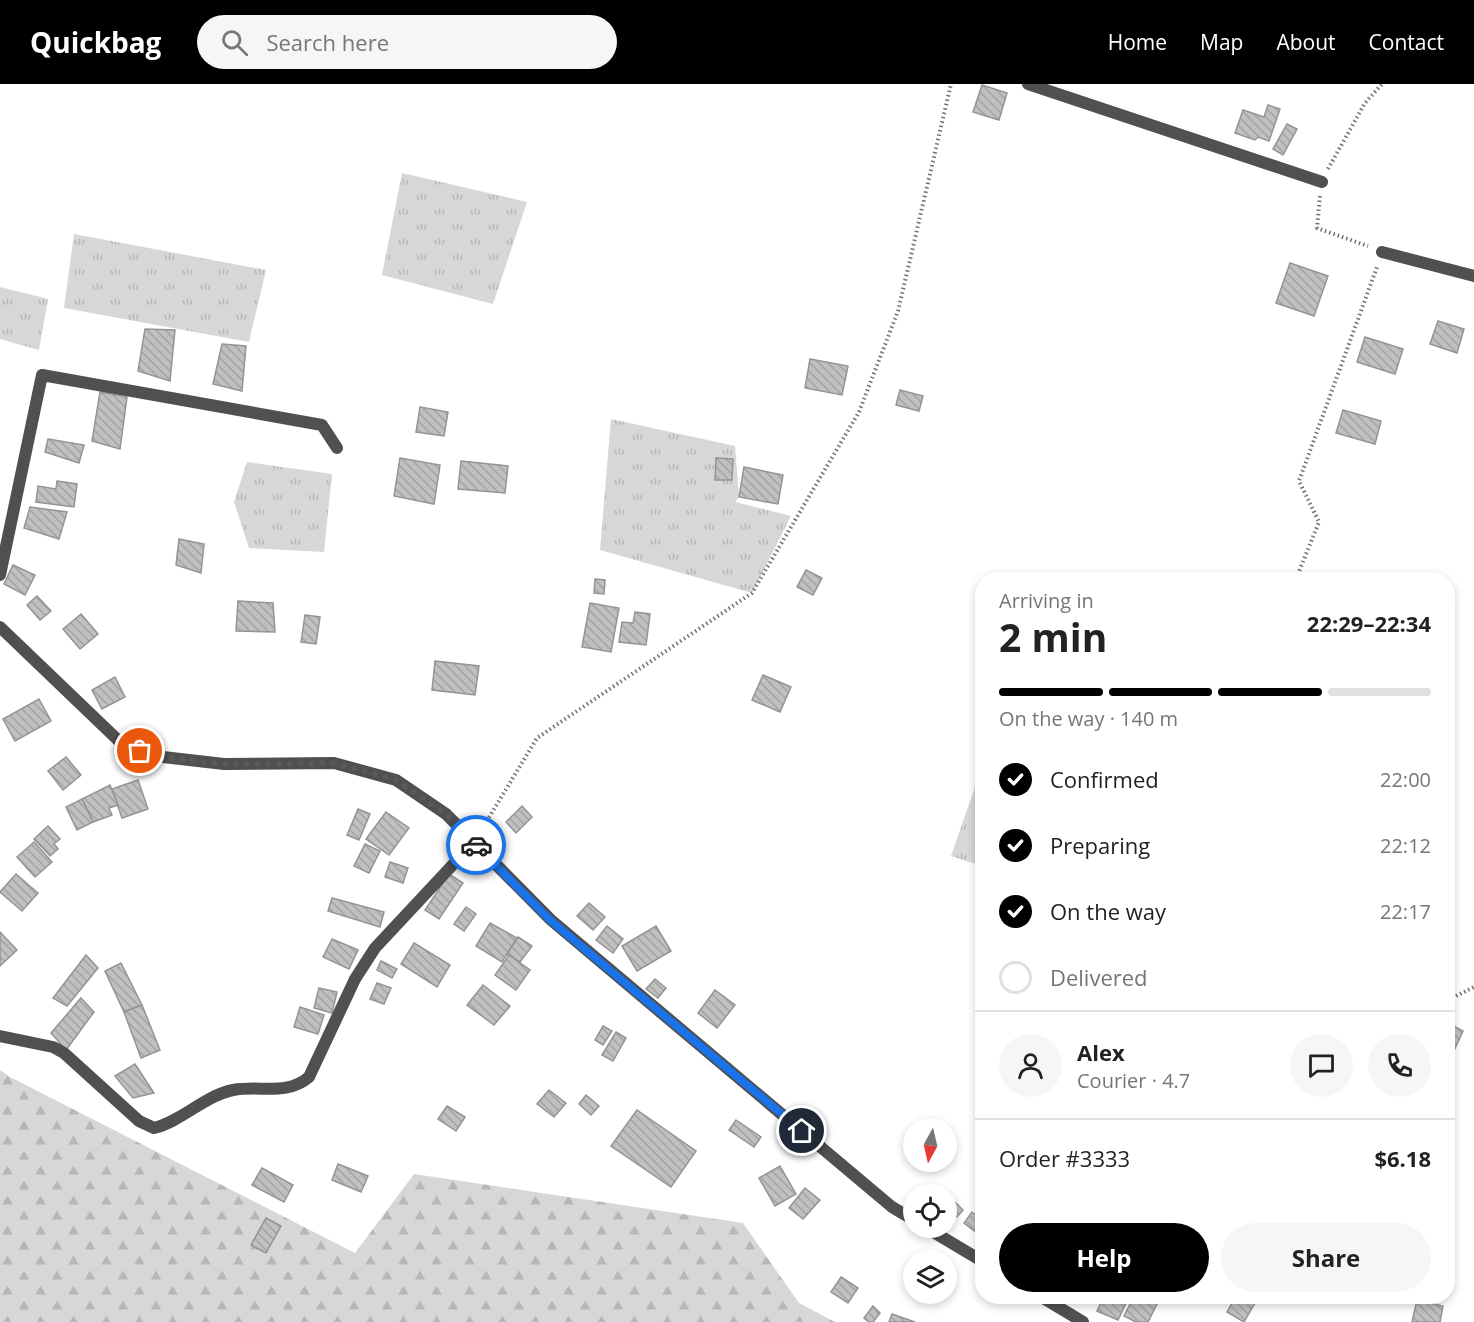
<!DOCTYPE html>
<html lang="en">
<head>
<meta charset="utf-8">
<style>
	body { margin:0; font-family:"Open Sans",sans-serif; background:#f6f6f6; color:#222; height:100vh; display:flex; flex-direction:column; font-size:22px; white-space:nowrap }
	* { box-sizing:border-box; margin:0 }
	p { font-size:20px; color:#767676 }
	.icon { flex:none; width:33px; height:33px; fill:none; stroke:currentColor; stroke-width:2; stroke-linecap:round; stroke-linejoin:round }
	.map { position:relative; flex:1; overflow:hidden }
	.details { position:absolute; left:975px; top:488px; width:480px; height:732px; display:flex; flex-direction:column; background:#fff; border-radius:24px; box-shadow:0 3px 9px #0003 }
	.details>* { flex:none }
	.needle { width:39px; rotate:188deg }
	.controls { position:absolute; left:903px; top:1034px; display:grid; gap:12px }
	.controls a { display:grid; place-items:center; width:54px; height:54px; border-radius:50%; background:#fff; box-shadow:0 3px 9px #0003; font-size:30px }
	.pin { position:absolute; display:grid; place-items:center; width:51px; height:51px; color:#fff; margin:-26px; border:3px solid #fff; border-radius:50%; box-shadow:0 2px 6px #0007 }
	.courier { position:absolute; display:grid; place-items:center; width:60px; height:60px; margin:-30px; border:4px solid #1a73e8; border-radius:50%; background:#fff; color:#222; box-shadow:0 2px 8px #0007 }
	.overview em { font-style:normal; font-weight:700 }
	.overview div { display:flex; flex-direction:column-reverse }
	.overview { display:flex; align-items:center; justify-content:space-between; height:102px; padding:0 24px }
	h1 { font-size:39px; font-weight:700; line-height:45px }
	.bar { display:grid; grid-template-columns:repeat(4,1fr); gap:9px 6px; align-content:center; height:72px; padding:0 24px }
	.bar i { height:8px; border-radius:4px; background:#e0e0e0 }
	.bar .active { background:#000 }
	.bar p { grid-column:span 4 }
	.line { display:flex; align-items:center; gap:15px; padding:0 24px; border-top:2px solid #e0e0e0 }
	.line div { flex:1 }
	.round { display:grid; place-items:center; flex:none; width:63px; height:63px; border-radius:32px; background:#f6f6f6 }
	ol { padding:0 24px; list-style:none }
	li { display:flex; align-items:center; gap:18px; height:66px }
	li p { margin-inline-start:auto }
	li .icon { padding:6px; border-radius:50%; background:#000; color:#fff; stroke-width:4 }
	li:last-child { color:#767676 }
	li i { width:33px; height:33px; border:3px solid #e0e0e0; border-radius:50% }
	.action { display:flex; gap:12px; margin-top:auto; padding:12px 24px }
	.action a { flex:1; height:69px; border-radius:36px; background:#000; color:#fff; font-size:24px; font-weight:700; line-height:69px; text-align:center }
	.action a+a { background:#f6f6f6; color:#222 }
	header { display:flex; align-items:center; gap:36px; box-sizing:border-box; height:84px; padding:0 30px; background:#000; color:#fff }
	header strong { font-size:28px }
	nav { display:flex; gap:33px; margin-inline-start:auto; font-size:21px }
	.search { width:420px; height:54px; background:#f6f6f6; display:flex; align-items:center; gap:15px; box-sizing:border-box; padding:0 21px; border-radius:33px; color:#767676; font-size:22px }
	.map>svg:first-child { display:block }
	.grass { fill:url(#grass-tufts) }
	.forest { fill:url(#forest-firs) }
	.building { fill:url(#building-back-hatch); stroke:#949494; stroke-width:1.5 }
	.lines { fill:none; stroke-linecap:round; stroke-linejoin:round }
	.path { stroke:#727272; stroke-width:4; stroke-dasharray:1.5 3; stroke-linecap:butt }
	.minor { stroke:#505050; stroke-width:12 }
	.done { stroke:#595959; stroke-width:6; stroke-dasharray:0 10.8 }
	.route { stroke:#1a73e8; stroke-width:8 }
</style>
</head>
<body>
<header>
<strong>Quickbag</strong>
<div class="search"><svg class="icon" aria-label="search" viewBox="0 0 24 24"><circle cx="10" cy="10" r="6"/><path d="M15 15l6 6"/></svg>Search here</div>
<nav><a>Home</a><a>Map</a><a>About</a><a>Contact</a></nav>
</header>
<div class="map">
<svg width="1474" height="1238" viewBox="0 0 1474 1238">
	<defs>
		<pattern id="grass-tufts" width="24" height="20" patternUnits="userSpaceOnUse" patternTransform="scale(1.5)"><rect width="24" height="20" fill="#d7d7d7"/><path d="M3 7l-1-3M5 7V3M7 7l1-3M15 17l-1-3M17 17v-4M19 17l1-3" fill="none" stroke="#b7b7b7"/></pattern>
		<pattern id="forest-firs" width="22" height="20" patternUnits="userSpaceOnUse" patternTransform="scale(1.5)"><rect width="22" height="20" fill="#d7d7d7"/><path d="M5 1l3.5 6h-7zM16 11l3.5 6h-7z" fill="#b7b7b7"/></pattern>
		<pattern id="building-back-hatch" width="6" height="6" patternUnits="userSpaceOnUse" patternTransform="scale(1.5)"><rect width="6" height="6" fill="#c0c0c0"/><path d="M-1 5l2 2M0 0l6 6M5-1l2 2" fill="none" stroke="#a3a3a3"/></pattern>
	</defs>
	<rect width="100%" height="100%" fill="#fff"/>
	<g class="grass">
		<path d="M 402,89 L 527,118 L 493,220 L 382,191 Z"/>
		<path d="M 74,150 L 266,186 L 249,258 L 64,224 Z"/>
		<path d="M 0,203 L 48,215 L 39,266 L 0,255 Z"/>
		<path d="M 611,335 L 735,362 L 739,413 L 735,418 L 791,432 L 752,509 L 600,466 Z"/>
		<path d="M 247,378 L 332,390 L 324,468 L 249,464 L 234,418 Z"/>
		<path d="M 982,683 L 982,782 L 951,772 Z"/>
	</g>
	<path class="forest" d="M 0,986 L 10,993 L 355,1169 L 414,1090 L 743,1139 L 799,1219 L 835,1238 L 0,1238 Z"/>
	<g class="building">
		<path d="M 982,1 L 1007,9 L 999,36 L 973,28 Z"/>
		<path d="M 1268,21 L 1280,25 L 1269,57 L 1258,53 L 1255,56 L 1235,49 L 1243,26 L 1264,33 Z"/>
		<path d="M 1287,40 L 1297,45 L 1283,71 L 1273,65 Z"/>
		<path d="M 1290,179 L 1328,192 L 1314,232 L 1276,219 Z"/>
		<path d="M 1438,237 L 1464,245 L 1457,269 L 1430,260 Z"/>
		<path d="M 145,245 L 175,246 L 170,297 L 138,287 Z"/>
		<path d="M 1365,253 L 1403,265 L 1395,290 L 1357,278 Z"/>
		<path d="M 222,260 L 246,262 L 242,307 L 213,300 Z"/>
		<path d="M 810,275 L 848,282 L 842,311 L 805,304 Z"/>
		<path d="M 900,306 L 923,312 L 919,327 L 896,321 Z"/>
		<path d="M 100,308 L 127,313 L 120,365 L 92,357 Z"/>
		<path d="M 420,323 L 448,328 L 444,352 L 416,348 Z"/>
		<path d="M 1343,326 L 1381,337 L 1375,360 L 1336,349 Z"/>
		<path d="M 48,355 L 84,361 L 79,379 L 45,368 Z"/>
		<path d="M 400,374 L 440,381 L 434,420 L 394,412 Z"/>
		<path d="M 716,374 L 733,375 L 732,396 L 715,396 Z"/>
		<path d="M 461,377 L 508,382 L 505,409 L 458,405 Z"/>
		<path d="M 744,383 L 783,391 L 778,420 L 739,413 Z"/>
		<path d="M 57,397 L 77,400 L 74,423 L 36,418 L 38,402 L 56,405 Z"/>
		<path d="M 30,423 L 67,428 L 59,455 L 24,444 Z"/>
		<path d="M 179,455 L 204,460 L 201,489 L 176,481 Z"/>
		<path d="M 13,481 L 35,491 L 25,511 L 4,500 Z"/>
		<path d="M 806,486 L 822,494 L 813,511 L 797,503 Z"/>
		<path d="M 595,495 L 605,496 L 604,510 L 594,509 Z"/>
		<path d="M 37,512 L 51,527 L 40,536 L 27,521 Z"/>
		<path d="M 238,517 L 273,519 L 275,548 L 236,547 Z"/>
		<path d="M 590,519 L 619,524 L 611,568 L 582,563 Z"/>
		<path d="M 635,528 L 650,530 L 646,561 L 619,558 L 622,538 L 633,539 Z"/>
		<path d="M 81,530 L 98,550 L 80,565 L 63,545 Z"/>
		<path d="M 305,531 L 320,533 L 316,560 L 301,558 Z"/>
		<path d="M 435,577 L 479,582 L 475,611 L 432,606 Z"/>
		<path d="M 763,591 L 791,603 L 780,628 L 752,616 Z"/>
		<path d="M 115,593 L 125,613 L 102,625 L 92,606 Z"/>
		<path d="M 39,615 L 51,637 L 15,657 L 3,635 Z"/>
		<path d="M 66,673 L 81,691 L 63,706 L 48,687 Z"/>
		<path d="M 138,696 L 148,725 L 122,734 L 112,705 Z"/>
		<path d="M 110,701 L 118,721 L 109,724 L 112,731 L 93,738 L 82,715 Z"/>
		<path d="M 82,715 L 93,738 L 77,746 L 66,723 Z"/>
		<path d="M 522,722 L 532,733 L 516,749 L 506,738 Z"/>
		<path d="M 358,725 L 370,730 L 359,756 L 347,751 Z"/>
		<path d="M 386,728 L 409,744 L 389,771 L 366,755 Z"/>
		<path d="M 48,742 L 60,755 L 54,760 L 58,765 L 50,772 L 34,755 Z"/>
		<path d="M 34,758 L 52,778 L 35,793 L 17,773 Z"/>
		<path d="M 365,760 L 380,767 L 369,789 L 354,782 Z"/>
		<path d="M 390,778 L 408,784 L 403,799 L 385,793 Z"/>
		<path d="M 16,790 L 38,809 L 22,827 L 0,808 Z"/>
		<path d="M 449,790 L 463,799 L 439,835 L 425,826 Z"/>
		<path d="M 332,814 L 384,828 L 380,843 L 328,827 Z"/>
		<path d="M 589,819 L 605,833 L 593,846 L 577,832 Z"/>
		<path d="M 466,823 L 476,830 L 464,847 L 454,840 Z"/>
		<path d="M 490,839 L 517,854 L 502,878 L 476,862 Z"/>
		<path d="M 607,842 L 623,855 L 613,869 L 596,856 Z"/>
		<path d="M 656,842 L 671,867 L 637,887 L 622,862 Z"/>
		<path d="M 0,848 L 17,866 L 0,882 Z"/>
		<path d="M 518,853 L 532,862 L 520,878 L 507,870 Z"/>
		<path d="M 332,855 L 358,866 L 349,885 L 323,873 Z"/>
		<path d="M 414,859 L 450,881 L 437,903 L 401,880 Z"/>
		<path d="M 86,871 L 98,884 L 67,922 L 53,914 Z"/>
		<path d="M 509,871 L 530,886 L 516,906 L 495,891 Z"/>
		<path d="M 381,877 L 397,885 L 392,894 L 377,886 Z"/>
		<path d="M 121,879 L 142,921 L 124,928 L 105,887 Z"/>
		<path d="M 655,895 L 666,904 L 658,914 L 646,905 Z"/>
		<path d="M 377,899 L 391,904 L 384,920 L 370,915 Z"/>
		<path d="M 483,901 L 510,922 L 494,941 L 467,921 Z"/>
		<path d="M 319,904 L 337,908 L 332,929 L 314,924 Z"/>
		<path d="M 715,906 L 735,921 L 717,944 L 698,929 Z"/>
		<path d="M 81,914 L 94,928 L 66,966 L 51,949 Z"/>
		<path d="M 142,921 L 160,966 L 141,974 L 124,928 Z"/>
		<path d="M 300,923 L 324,931 L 318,950 L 294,943 Z"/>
		<path d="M 1448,939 L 1463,947 L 1453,969 L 1448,966 Z"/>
		<path d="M 603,942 L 612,947 L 603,961 L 595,956 Z"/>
		<path d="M 616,948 L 626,954 L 613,977 L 602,971 Z"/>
		<path d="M 135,980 L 154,1009 L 133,1014 L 115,992 Z"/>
		<path d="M 549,1006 L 566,1019 L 554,1033 L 537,1020 Z"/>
		<path d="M 586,1011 L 599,1022 L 591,1031 L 579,1020 Z"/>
		<path d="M 447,1022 L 465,1033 L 456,1047 L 438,1035 Z"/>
		<path d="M 637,1026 L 696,1067 L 671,1103 L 611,1062 Z"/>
		<path d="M 736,1036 L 761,1053 L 754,1063 L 729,1046 Z"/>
		<path d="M 338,1080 L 368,1092 L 361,1108 L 332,1096 Z"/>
		<path d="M 780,1082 L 796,1110 L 775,1122 L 759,1094 Z"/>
		<path d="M 262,1084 L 293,1101 L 284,1118 L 252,1101 Z"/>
		<path d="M 805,1104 L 820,1116 L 803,1135 L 789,1124 Z"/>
		<path d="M 955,1118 L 963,1126 L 957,1133 L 949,1125 Z"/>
		<path d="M 972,1128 L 982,1136 L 982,1142 L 977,1149 L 964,1139 Z"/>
		<path d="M 266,1134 L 281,1142 L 266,1169 L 251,1161 Z"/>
		<path d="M 841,1193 L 858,1204 L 848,1219 L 831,1208 Z"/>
		<path d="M 1104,1212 L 1116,1212 L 1127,1217 L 1118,1236 L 1097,1227 Z"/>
		<path d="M 1134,1212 L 1142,1212 L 1157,1220 L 1148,1238 L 1136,1238 L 1124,1232 Z"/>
		<path d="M 1236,1212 L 1259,1212 L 1244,1238 L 1227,1228 Z"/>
		<path d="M 1417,1216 L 1443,1222 L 1440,1238 L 1412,1238 Z"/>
		<path d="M 873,1222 L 880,1229 L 873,1238 L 869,1238 L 864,1234 Z"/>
		<path d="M 892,1230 L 915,1238 L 889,1238 Z"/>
	</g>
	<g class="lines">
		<g class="path">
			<path d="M 1328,85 L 1365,19 L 1382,0"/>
			<path d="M 1320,112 L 1317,144 L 1368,162"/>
			<path d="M 1296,495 L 1319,438 L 1299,397 L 1377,183"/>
			<path d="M 482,745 L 537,654 L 752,509 L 859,328 L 898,227 L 951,0"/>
			<path d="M 1448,916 L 1474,903"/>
		</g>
		<g class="minor">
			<path d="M 1028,0 L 1322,98"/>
			<path d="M 1382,168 L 1474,192"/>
			<path d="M 0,491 L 42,291 L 322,341 L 337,364"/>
			<path d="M 0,543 L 120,658 L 140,667 L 163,673 L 224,680 L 334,679 L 396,696 L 446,730 L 551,836 L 892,1123 L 914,1136"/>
			<path d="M 0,952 L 53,963 L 64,969 L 139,1037 L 154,1044 C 182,1037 204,1012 233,1006 C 260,1001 287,1012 309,993 L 355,895 L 375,864 L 474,758"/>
			<path d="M 925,1143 L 982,1177"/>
			<path d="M 1040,1212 L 1083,1238"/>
		</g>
	</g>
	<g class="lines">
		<path class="done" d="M 140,667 L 163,673 L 224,680 L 334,679 L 396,696 L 446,730 L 476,761"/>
		<path class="route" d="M 476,761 L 550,836 L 802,1047"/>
	</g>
</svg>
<div class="controls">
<a><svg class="needle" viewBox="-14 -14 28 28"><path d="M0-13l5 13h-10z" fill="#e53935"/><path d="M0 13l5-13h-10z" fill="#767676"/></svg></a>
<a><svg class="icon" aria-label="locate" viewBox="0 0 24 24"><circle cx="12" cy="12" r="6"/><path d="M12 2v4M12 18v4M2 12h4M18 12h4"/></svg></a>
<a><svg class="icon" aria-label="layers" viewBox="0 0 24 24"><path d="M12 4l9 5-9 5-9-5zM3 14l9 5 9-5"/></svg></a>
</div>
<div class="pin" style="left:140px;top:667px;background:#ea580c"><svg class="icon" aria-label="bag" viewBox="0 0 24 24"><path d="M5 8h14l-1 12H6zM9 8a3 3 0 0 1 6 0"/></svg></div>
<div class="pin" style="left:802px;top:1047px;background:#1f2937"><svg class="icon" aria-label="home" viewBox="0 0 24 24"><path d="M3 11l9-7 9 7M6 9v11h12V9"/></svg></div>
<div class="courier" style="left:476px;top:761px"><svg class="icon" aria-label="car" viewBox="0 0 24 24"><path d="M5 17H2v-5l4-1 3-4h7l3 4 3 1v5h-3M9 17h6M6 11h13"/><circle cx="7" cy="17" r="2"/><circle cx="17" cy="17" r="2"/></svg></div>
<section class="details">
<div class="overview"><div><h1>2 min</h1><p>Arriving in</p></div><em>22:29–22:34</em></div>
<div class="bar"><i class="active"></i><i class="active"></i><i class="active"></i><i></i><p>On the way · 140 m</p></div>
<ol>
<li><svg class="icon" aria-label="check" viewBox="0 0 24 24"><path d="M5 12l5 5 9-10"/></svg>Confirmed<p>22:00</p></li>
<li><svg class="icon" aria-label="check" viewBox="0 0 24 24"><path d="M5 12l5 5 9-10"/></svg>Preparing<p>22:12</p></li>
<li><svg class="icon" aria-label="check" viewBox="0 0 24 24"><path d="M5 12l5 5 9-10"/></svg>On the way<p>22:17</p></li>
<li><i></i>Delivered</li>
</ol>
<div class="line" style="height:108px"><a class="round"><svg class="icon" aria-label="person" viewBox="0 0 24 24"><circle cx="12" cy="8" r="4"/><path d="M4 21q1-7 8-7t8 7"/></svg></a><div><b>Alex</b><p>Courier · 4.7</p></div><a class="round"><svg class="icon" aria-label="chat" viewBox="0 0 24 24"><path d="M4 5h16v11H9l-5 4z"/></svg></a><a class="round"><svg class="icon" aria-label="phone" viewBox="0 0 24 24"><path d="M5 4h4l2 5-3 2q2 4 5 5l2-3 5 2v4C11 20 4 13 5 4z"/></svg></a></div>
<div class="line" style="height:78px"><div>Order #3333</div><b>$6.18</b></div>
<div class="action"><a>Help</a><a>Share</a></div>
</section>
</div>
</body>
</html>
